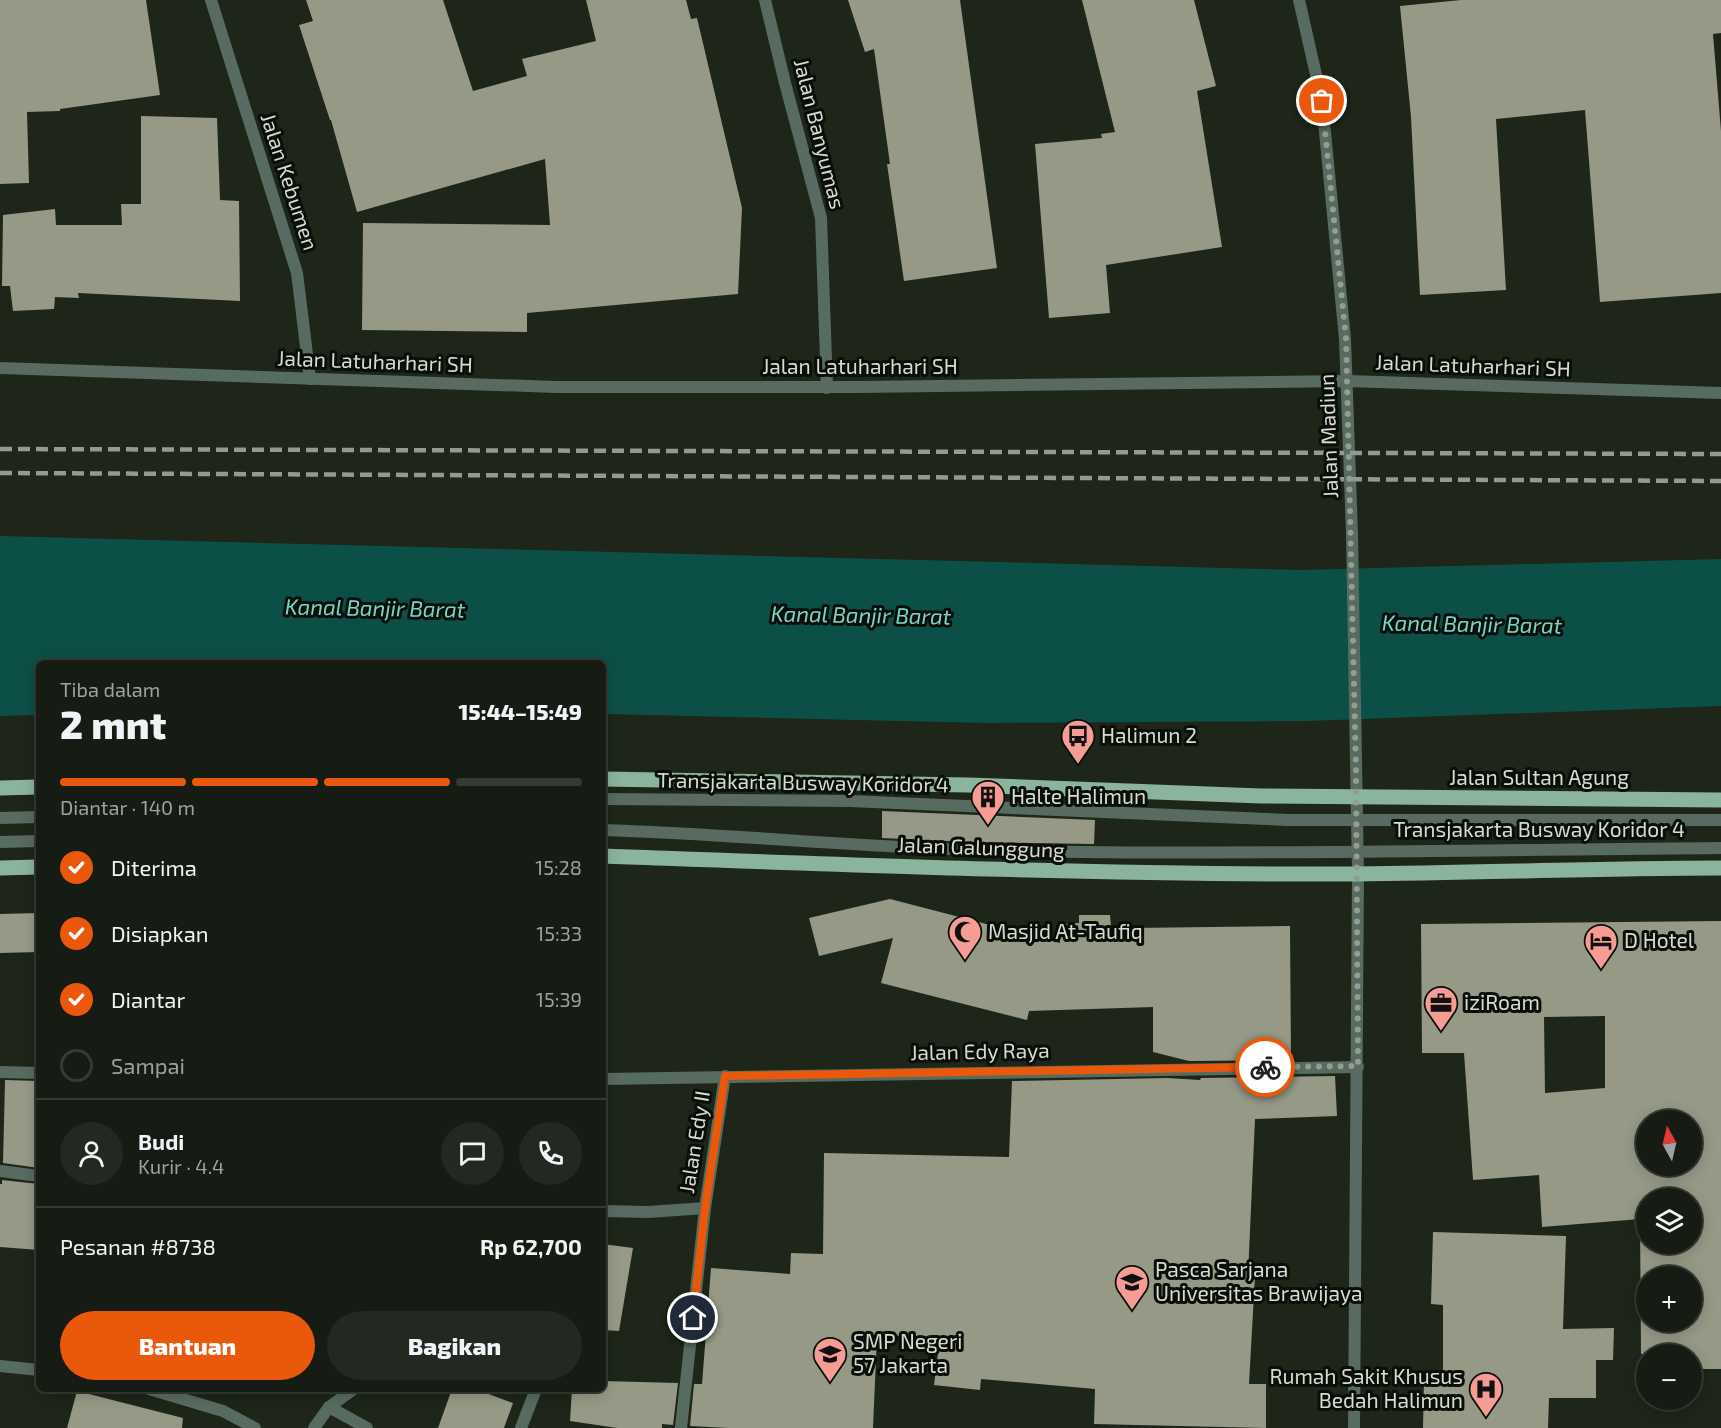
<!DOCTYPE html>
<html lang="id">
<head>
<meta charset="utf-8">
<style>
	body { margin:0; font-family:"Exo 2",sans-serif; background:#232921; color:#f1f3f6; height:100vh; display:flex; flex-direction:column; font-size:22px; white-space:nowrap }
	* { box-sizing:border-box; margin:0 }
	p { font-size:20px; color:#9ea1a0 }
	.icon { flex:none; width:33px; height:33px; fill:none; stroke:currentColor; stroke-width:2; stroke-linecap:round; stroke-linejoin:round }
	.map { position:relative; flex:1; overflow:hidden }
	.side { position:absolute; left:36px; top:660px; width:570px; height:732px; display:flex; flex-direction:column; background:#161c13; border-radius:9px; box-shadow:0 3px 15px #0003,0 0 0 2px #353a33 }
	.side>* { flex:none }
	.needle { width:39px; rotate:352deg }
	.buttons { position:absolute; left:1636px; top:1110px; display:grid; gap:12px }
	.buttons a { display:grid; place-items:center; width:66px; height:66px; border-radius:50%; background:#161c13; box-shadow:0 3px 15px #0003,0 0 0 2px #353a33; font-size:30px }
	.pin { position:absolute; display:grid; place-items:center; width:51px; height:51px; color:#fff; margin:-26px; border:3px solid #fff; border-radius:50%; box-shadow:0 2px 6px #0007 }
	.courier { position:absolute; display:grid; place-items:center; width:60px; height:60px; margin:-30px; border:4px solid #ea580c; border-radius:50%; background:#fff; color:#222; box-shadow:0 2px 8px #0007 }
	.summary em { font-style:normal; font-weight:800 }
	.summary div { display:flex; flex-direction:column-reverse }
	.summary { display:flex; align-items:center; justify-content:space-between; height:102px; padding:0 24px }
	h1 { font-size:39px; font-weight:800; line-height:45px }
	.bar { display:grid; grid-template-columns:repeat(4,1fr); gap:9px 6px; align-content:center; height:72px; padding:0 24px }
	.bar i { height:8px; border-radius:4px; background:#353a33 }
	.bar .current { background:#ea580c }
	.bar p { grid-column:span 4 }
	.line { display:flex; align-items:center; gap:15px; padding:0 24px; border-top:2px solid #353a33 }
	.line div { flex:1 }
	.round { display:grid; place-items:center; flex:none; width:63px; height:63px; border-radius:32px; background:#232921 }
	ol { padding:0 24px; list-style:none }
	li { display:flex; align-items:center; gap:18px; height:66px }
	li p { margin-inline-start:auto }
	li .icon { padding:6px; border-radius:50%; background:#ea580c; color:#fff; stroke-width:4 }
	li:last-child { color:#9ea1a0 }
	li i { width:33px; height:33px; border:3px solid #353a33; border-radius:50% }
	.action { display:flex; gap:12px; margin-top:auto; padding:12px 24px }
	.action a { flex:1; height:69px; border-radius:36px; background:#ea580c; color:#fff; font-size:24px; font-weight:800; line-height:69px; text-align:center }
	.action a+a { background:#232921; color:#f1f3f6 }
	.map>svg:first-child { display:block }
	.water { fill:#0c4f47 }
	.building { fill:#969986; fill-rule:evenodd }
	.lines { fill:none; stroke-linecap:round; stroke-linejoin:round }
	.service { stroke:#586b60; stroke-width:12 }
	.minor { stroke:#586b60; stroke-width:12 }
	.tertiary { stroke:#586b60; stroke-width:12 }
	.primary { stroke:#8bb49d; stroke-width:15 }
	.rail { stroke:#939a90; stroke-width:4.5; stroke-dasharray:12 6; stroke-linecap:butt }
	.done { stroke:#959c93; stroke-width:6; stroke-dasharray:0 10.8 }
	.route { stroke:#ea580c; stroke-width:8 }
	.labels { text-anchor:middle; stroke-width:6; stroke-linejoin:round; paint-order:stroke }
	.street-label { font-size:21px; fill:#d6dcd4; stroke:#0a0e08 }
	.poi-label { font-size:21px; fill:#d6dcd4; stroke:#0a0e08; text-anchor:start }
	.water-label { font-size:22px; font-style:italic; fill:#76d7c7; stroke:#0a0e08 }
</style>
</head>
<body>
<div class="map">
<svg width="1721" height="1428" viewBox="0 0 1721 1428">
	<rect width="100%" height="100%" fill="#1d2619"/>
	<path class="water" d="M 0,536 L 1302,570 L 1721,559 L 1721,706 L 1307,721 L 987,723 L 603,714 L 603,663 L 39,663 L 39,715 L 0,716 Z"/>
	<g class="building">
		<path d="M 0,0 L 146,0 L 160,95 L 60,109 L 60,111 L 27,112 L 29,183 L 0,184 Z"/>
		<path d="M 306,0 L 443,0 L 473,91 L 527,76 L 522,59 L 596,41 L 586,0 L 686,0 L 691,19 L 697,18 L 742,208 L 738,294 L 527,313 L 527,332 L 362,330 L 363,223 L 550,225 L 545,159 L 357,212 L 331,120 L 330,120 L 299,25 L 313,21 Z"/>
		<path d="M 848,0 L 960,0 L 997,268 L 904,281 L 887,164 L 890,164 L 874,49 L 865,52 Z"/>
		<path d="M 1082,0 L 1194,0 L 1216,86 L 1197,91 L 1222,247 L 1106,265 L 1110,313 L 1049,318 L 1035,144 L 1102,138 L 1101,134 L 1115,132 Z"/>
		<path d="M 1461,0 L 1721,0 L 1721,33 L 1713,34 L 1721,131 L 1721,293 L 1600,302 L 1585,110 L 1496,119 L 1506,290 L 1420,295 L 1411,117 L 1400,6 Z"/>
		<path d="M 141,116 L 217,118 L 220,200 L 239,201 L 240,301 L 78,293 L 79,298 L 55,297 L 54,309 L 13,311 L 10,286 L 2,286 L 3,215 L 55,209 L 56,225 L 122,225 L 121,204 L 141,204 Z"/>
		<path d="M 882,811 L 1095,820 L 1094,844 L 970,842 L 882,838 Z"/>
		<path d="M 890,899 L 1060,943 L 1059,924 L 1079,923 L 1079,915 L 1110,915 L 1111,926 L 1132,925 L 1132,928 L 1290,926 L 1291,1060 L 1189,1061 L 1153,1052 L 1153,1007 L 1029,1011 L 1027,1020 L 881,983 L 893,938 L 819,956 L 809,918 Z"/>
		<path d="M 39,913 L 39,952 L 0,953 L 0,914 Z"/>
		<path d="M 1721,921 L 1721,1369 L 1692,1369 L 1692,1354 L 1641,1354 L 1640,1219 L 1542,1227 L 1539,1175 L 1473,1180 L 1464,1053 L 1422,1053 L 1421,924 ZM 1605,1016 L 1605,1088 L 1545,1093 L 1544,1017 ZM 1647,1120 L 1692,1120 L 1692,1166 L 1647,1166 ZM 1647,1198 L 1692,1198 L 1692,1244 L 1647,1244 ZM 1647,1276 L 1692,1276 L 1692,1322 L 1647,1322 Z"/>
		<path d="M 1335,1076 L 1337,1116 L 1255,1119 L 1248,1275 L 1255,1276 L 1249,1384 L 1266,1384 L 1266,1428 L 1094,1424 L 1095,1389 L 981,1379 L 980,1390 L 934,1385 L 940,1337 L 877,1335 L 873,1428 L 729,1428 L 690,1426 L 694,1384 L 702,1384 L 711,1268 L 790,1274 L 791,1253 L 823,1254 L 824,1153 L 1009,1157 L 1012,1081 L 1167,1078 L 1200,1080 L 1201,1078 Z"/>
		<path d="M 5,1080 L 39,1081 L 39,1168 L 3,1163 Z"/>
		<path d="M 2,1180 L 39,1184 L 39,1250 L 0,1247 L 0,1184 L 2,1184 Z"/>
		<path d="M 1433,1232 L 1566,1236 L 1563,1329 L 1614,1328 L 1613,1360 L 1596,1360 L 1596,1398 L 1549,1398 L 1548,1428 L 1423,1428 L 1424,1379 L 1443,1379 L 1443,1305 L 1431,1304 Z"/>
		<path d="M 603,1244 L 633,1248 L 619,1331 L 603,1330 Z"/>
		<path d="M 603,1381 L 678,1383 L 673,1425 L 662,1424 L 662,1428 L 617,1428 L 570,1421 L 572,1389 L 603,1389 Z"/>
		<path d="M 452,1389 L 475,1389 L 513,1403 L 504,1428 L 438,1428 Z"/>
		<path d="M 77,1391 L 183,1418 L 182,1428 L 67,1428 Z"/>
	</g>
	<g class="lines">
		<g class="service">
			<path d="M 603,799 L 850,801 L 1287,820 L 1721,820"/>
			<path d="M 0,818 L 39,817"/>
			<path d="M 603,830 C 738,834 872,849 1007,851 C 1245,855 1483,850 1721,848"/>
			<path d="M 0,842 L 39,841"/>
		</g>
		<g class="minor">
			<path d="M 211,0 L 297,273 L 310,379"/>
			<path d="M 765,0 L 785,83 L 821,218 L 827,388"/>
			<path d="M 0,1072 L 39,1073"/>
			<path d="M 603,1079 L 1358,1067"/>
			<path d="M 0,1171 L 39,1176"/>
			<path d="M 603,1211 L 648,1212 L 705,1208"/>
			<path d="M 0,1366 L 39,1370"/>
			<path d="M 149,1389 L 223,1411 L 255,1428"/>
			<path d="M 329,1407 L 367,1428"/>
			<path d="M 314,1428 L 329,1407 L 354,1389"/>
			<path d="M 521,1428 L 536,1389"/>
			<path d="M 681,1428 L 705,1208 L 725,1076"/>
			<path d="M 1354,1428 L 1358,874"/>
		</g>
		<g class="tertiary">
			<path d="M 1299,0 L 1322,101 L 1345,339 L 1352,534 L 1358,874"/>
			<path d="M 0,368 L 556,387 L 859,387 L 1347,381 L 1721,393"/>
		</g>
		<g class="primary">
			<path d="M 603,779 L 968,785 L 1261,796 L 1721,800"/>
			<path d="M 0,788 L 39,787"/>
			<path d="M 603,856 C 854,865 1105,875 1356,874 C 1478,873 1599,868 1721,868"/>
			<path d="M 0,868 L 39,867"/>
		</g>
		<g class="rail">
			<path d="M 0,449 L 1721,454"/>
			<path d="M 0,473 L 1721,481"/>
		</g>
	</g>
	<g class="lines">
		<path class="done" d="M 1265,1067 L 1358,1066 L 1356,772 L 1346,339 L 1322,101"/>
		<path class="route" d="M 693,1318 L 705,1208 L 725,1076 L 1265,1067"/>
	</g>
	<defs>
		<g id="bus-pin" transform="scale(1.725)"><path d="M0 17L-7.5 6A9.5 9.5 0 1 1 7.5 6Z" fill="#f59c95" stroke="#0a0e08"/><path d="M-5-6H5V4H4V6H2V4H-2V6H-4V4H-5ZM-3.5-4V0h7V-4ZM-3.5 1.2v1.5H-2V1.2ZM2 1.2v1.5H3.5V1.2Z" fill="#111"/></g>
		<g id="building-pin" transform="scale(1.725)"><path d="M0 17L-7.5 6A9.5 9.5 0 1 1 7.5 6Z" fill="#f59c95" stroke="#0a0e08"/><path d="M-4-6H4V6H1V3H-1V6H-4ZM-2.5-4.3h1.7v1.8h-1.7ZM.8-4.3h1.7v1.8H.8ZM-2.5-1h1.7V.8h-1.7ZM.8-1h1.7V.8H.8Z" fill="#111"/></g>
		<g id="mosque-pin" transform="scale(1.725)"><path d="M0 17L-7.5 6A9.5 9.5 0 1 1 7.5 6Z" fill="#f59c95" stroke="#0a0e08"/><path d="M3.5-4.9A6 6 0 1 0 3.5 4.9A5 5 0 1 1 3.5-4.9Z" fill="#111"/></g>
		<g id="hotel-pin" transform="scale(1.725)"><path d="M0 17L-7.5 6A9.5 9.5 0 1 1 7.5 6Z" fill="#f59c95" stroke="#0a0e08"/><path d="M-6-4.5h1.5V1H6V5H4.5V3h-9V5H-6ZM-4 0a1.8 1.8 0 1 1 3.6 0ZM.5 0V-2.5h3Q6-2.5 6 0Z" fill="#111"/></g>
		<g id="office-pin" transform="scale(1.725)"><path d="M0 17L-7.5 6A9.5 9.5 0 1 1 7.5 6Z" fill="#f59c95" stroke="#0a0e08"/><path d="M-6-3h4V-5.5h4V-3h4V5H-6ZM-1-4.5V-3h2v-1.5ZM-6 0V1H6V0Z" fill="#111"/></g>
		<g id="university-pin" transform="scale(1.725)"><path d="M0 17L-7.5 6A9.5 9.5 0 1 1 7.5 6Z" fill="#f59c95" stroke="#0a0e08"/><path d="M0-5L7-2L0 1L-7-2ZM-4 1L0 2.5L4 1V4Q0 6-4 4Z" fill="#111"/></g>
		<g id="school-pin" transform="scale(1.725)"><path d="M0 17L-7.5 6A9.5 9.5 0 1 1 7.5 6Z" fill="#f59c95" stroke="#0a0e08"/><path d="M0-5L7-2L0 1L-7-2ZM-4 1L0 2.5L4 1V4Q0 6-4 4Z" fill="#111"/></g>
		<g id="hospital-pin" transform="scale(1.725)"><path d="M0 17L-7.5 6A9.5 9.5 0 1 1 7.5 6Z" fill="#f59c95" stroke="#0a0e08"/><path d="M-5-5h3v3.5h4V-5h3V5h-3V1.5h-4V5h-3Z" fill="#111"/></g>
	</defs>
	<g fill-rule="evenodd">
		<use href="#bus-pin" x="1078" y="736"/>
		<use href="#building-pin" x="988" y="797"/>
		<use href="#mosque-pin" x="965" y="932"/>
		<use href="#hotel-pin" x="1601" y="941"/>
		<use href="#office-pin" x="1441" y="1003"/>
		<use href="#university-pin" x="1132" y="1282"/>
		<use href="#school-pin" x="830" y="1354"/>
		<use href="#hospital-pin" x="1486" y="1389"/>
	</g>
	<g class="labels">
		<g class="street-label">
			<text transform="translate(819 134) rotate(76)" y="7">Jalan Banyumas</text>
			<text transform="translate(289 182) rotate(72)" y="7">Jalan Kebumen</text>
			<text transform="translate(375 362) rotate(2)" y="7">Jalan Latuharhari SH</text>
			<text transform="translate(1473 366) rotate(2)" y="7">Jalan Latuharhari SH</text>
			<text x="860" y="374">Jalan Latuharhari SH</text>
			<text transform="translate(1329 436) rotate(-92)" y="7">Jalan Madiun</text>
			<text x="1539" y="785">Jalan Sultan Agung</text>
			<text transform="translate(803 783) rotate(1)" y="7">Transjakarta Busway Koridor 4</text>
			<text x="1539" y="837">Transjakarta Busway Koridor 4</text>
			<text transform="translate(981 848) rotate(2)" y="7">Jalan Galunggung</text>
			<text transform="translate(980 1052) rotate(-1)" y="7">Jalan Edy Raya</text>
			<text transform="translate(695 1142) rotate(-81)" y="7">Jalan Edy II</text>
		</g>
		<g class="poi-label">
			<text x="1101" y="743">Halimun 2</text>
			<text x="1011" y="804">Halte Halimun</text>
			<text x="988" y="939">Masjid At-Taufiq</text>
			<text x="1624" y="948">D Hotel</text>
			<text x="1464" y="1010">iziRoam</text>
			<text x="1155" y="1277">Pasca Sarjana<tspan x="1155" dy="24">Universitas Brawijaya</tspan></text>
			<text x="853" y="1349">SMP Negeri<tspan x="853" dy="24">57 Jakarta</tspan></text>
			<text x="1463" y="1384" text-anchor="end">Rumah Sakit Khusus<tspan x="1463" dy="24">Bedah Halimun</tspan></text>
		</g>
		<g class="water-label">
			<text transform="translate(375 608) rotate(1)" y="8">Kanal Banjir Barat</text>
			<text transform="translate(861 615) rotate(1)" y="8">Kanal Banjir Barat</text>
			<text transform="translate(1472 624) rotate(1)" y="8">Kanal Banjir Barat</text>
		</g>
	</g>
</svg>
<div class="buttons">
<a><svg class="needle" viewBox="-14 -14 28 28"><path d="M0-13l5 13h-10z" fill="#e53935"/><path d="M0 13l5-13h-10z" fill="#9ea1a0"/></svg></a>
<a><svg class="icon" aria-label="layers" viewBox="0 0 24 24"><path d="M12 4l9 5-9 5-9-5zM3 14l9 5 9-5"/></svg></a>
<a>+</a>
<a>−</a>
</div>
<div class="pin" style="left:1322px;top:101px;background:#ea580c"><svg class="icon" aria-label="bag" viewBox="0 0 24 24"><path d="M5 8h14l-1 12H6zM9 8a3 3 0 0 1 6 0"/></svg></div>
<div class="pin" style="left:693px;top:1318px;background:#1f2937"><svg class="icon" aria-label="home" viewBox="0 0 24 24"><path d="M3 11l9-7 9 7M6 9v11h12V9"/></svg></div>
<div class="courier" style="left:1265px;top:1067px"><svg class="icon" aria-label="bike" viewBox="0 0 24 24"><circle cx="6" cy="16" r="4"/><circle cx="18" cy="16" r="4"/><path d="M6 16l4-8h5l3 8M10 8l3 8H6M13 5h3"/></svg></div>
<section class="side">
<div class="summary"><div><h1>2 mnt</h1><p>Tiba dalam</p></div><em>15:44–15:49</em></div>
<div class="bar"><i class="current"></i><i class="current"></i><i class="current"></i><i></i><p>Diantar · 140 m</p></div>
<ol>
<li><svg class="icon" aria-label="check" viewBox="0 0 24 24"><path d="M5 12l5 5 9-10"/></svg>Diterima<p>15:28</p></li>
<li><svg class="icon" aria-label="check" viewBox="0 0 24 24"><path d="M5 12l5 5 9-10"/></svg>Disiapkan<p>15:33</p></li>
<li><svg class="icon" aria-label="check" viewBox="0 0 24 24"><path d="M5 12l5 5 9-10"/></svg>Diantar<p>15:39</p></li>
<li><i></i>Sampai</li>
</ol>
<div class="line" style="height:108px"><a class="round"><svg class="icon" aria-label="person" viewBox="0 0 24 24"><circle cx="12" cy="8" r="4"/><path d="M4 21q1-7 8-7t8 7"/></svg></a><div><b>Budi</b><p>Kurir · 4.4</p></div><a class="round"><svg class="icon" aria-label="chat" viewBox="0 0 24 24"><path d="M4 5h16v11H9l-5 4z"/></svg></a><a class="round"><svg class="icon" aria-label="phone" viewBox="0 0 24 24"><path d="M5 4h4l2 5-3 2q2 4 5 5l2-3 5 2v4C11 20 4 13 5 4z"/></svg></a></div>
<div class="line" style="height:78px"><div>Pesanan #8738</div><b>Rp 62,700</b></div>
<div class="action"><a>Bantuan</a><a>Bagikan</a></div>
</section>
</div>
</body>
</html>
